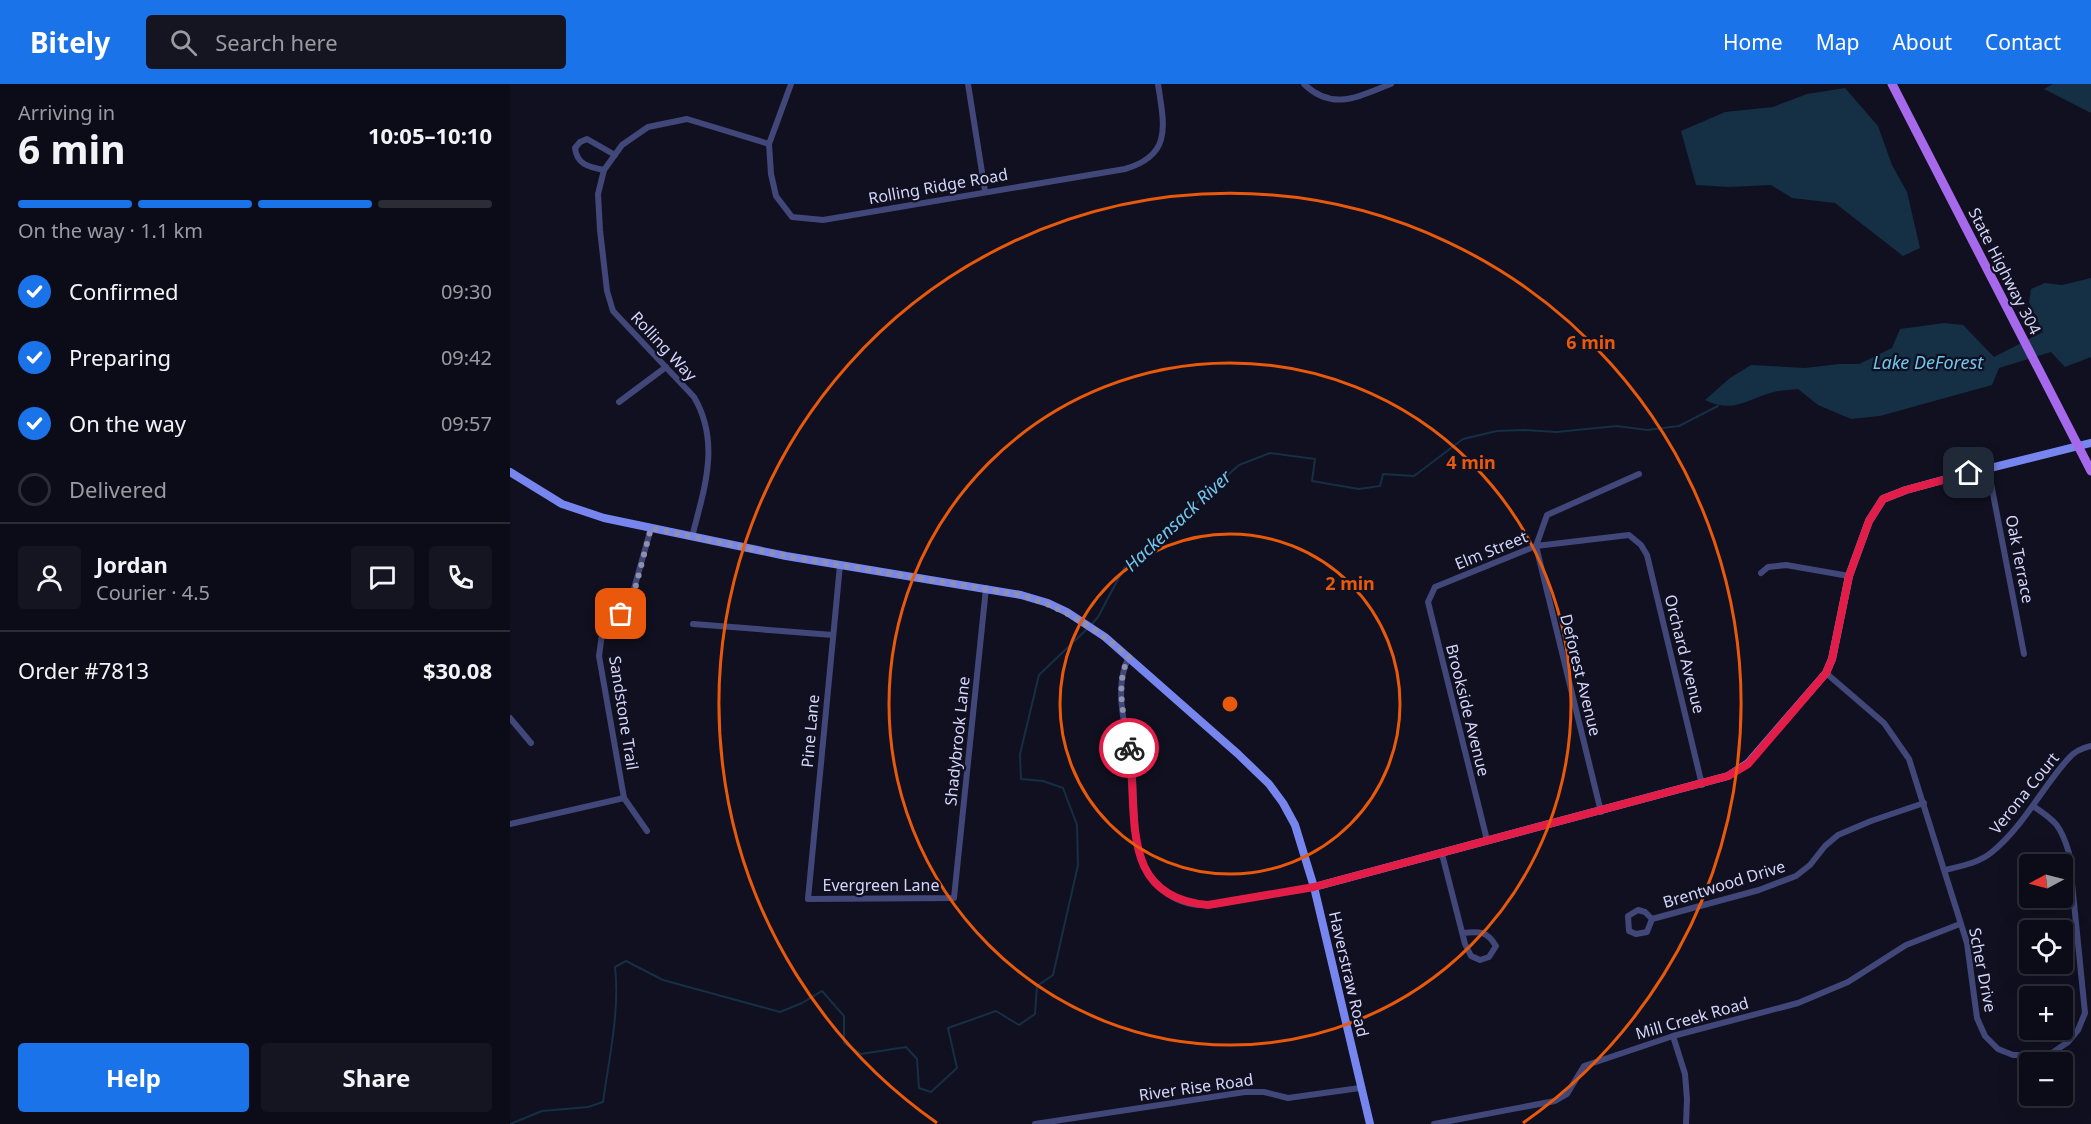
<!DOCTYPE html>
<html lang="en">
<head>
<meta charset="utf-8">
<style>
	body { margin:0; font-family:"Noto Sans",sans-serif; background:#151521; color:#f1f3f6; height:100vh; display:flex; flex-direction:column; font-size:22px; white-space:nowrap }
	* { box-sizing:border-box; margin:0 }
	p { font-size:20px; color:#9a9ba2 }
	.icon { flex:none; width:33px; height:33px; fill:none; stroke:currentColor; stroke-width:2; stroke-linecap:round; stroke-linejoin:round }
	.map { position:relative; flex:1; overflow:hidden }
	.drawer { display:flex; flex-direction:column; background:#0c0c18; width:510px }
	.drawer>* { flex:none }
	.needle { width:39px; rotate:263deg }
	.fabs { position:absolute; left:1509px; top:770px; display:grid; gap:12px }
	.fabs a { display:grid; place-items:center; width:54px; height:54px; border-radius:6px; background:#0c0c18; box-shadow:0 6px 24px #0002,0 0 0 2px #2c2c37; font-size:30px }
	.pin { position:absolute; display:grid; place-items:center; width:51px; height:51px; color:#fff; margin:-26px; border-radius:12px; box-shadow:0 3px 9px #0006 }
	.courier { position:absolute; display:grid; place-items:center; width:60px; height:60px; margin:-30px; border:4px solid #e11d48; border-radius:50%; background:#fff; color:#222; box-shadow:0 2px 8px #0007 }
	.overview em { font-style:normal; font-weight:700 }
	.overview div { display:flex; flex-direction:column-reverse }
	.overview { display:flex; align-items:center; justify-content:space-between; height:102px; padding:0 18px }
	h1 { font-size:39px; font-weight:700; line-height:45px }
	.bar { display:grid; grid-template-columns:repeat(4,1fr); gap:9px 6px; align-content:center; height:72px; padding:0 18px }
	.bar i { height:8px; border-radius:4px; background:#2c2c37 }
	.bar .selected { background:#1a73e8 }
	.bar p { grid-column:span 4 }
	.line { display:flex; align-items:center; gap:15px; padding:0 18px; border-top:2px solid #2c2c37 }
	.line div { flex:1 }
	.round { display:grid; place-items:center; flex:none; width:63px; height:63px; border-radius:6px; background:#151521 }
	ol { padding:0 18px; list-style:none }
	li { display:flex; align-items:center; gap:18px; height:66px }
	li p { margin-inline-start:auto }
	li .icon { padding:6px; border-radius:50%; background:#1a73e8; color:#fff; stroke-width:4 }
	li:last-child { color:#9a9ba2 }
	li i { width:33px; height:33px; border:3px solid #2c2c37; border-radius:50% }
	.button { display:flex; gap:12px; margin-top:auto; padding:12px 18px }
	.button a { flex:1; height:69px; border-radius:6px; background:#1a73e8; color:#fff; font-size:24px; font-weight:700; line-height:69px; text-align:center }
	.button a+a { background:#151521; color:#f1f3f6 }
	header { display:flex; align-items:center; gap:36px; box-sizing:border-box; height:84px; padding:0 30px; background:#1a73e8; color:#fff }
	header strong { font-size:28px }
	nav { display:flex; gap:33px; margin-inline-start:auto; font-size:21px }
	.search { width:420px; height:54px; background:#151521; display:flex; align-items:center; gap:15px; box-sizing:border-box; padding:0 21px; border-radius:6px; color:#9a9ba2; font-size:22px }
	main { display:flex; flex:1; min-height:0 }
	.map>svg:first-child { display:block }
	.water { fill:#152f44 }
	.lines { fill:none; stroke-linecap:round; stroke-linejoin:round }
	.stream { stroke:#152f44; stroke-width:2 }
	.street { stroke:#414779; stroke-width:6 }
	.secondary { stroke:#7786ee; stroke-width:8 }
	.primary { stroke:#a769ec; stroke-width:9 }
	.done { stroke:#8f90ae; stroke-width:6; stroke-dasharray:0 10.8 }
	.route { stroke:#e11d48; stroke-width:8 }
	.ring { fill:none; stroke:#e8590c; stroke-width:3 }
	.labels { text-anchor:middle; stroke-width:4.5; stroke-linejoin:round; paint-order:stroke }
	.street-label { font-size:16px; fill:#d4d5fa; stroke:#101020 }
	.water-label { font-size:18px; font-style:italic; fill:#6fc6ed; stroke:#101020 }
	.centre { fill:#e8590c; stroke:#101020; stroke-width:3 }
	.ring-label { font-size:18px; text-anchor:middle; font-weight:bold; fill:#e8590c; stroke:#101020; stroke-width:4.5; stroke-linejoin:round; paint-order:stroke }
</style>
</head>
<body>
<header>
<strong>Bitely</strong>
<div class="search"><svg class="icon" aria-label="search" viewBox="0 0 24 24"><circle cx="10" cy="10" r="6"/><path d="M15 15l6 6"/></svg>Search here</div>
<nav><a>Home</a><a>Map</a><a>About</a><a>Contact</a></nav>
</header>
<main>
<section class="drawer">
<div class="overview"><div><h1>6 min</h1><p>Arriving in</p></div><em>10:05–10:10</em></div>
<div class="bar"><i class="selected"></i><i class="selected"></i><i class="selected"></i><i></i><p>On the way · 1.1 km</p></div>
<ol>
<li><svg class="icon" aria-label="check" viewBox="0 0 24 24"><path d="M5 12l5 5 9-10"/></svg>Confirmed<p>09:30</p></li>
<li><svg class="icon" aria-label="check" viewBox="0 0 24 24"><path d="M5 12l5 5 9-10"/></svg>Preparing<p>09:42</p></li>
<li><svg class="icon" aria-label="check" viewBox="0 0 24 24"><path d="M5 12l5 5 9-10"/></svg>On the way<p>09:57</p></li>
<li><i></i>Delivered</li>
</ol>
<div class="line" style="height:108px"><a class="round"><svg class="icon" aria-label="person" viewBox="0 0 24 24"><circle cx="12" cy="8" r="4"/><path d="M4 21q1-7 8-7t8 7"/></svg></a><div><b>Jordan</b><p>Courier · 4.5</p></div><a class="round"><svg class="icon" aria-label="chat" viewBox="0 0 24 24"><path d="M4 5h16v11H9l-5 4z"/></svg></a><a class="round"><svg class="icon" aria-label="phone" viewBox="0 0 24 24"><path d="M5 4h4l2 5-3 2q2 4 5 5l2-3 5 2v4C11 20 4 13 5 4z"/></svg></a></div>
<div class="line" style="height:78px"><div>Order #7813</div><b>$30.08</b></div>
<div class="button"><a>Help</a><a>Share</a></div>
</section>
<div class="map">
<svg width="1581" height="1040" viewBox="0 0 1581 1040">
	<rect width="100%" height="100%" fill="#101020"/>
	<g class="water">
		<path d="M 1543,0 L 1581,0 L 1581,29 L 1534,5 Z"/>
		<path d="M 1335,4 L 1368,42 L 1382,81 L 1397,108 L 1410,164 L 1393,172 L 1325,119 L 1282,114 L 1261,101 L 1219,103 L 1186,101 L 1171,47 L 1215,28 L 1263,23 L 1297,10 Z"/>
		<path d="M 1581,194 L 1581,273 L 1555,283 L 1541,268 L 1489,284 L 1482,301 L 1370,332 L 1341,335 L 1308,321 L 1288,305 C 1280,306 1271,306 1264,308 C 1236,315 1225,330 1195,316 L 1220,294 L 1241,281 L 1295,284 L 1329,280 L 1349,280 L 1382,264 L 1390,245 L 1434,239 L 1453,241 L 1484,273 L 1533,248 L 1519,218 L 1521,205 L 1535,199 L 1552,201 Z"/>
	</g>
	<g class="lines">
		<g class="stream">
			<path d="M 582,540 L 588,533 L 614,484 L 729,381 L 760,369 L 805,375 L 802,397 L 849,405 L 870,402 L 873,390 L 904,392 L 953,355 L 987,347 L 1014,346 L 1046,348 L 1107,342 L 1137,346 L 1169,342 L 1208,322"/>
			<path d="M 0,1040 L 32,1027 L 78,1023 L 93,1018 C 99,974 110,927 105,883 L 116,877 L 153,896 L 270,928 L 292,919 L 312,907 L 334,932 L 334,959 L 351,970 L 396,963 L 407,975 L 409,1004 L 421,1008 L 447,984 L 438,944 L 486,927 L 509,941 L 525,930 L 527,902 L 543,891 L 568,781 L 567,741 L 553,704 L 533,697 L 511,695 L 510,670 L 529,591 L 578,544"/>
		</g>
		<g class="street">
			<path d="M 281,0 L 259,60 L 261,90 L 266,112 L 282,133 L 313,136 L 615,85 C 663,71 654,41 648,0"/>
			<path d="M 458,0 L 475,107"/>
			<path d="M 794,0 C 823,28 849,12 881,0"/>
			<path d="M 94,86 C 79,83 67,81 65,64 L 70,58 L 77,55 L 105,71"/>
			<path d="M 109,318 L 156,283"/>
			<path d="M 1478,384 L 1514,570"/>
			<path d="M 182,453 C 194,405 211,359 184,313 L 103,227 L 97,207 L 90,146 L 88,110 L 94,86 L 112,61 L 138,43 L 177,35 L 259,60"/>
			<path d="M 330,481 L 298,815 L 444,814 L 476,504"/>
			<path d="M 1251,489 L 1258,483 L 1276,481 L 1339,492"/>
			<path d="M 183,540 L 323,551"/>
			<path d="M 619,573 C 602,604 617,649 622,682 C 625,709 623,737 628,764 C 635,798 664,824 700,821 C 714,820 727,816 741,814 C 762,810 783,807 804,803"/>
			<path d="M 1316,589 L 1374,639 L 1399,675 L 1457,859 L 1467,934 L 1475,952 L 1488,965 L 1503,971 L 1521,971 L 1542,969 L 1558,958 L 1568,946 L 1575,929 L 1559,769 C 1551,742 1546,737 1523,722"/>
			<path d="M 0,634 L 21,659"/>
			<path d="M 1091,728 L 1026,462 L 1037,431 L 1129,390"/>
			<path d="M 0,740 L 114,714"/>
			<path d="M 137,747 L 114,714 L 89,572 L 92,550 L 100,538 L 120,519 L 141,444"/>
			<path d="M 977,756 L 918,518 L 925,503 L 1026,462 L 1119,451 L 1131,461 L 1137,471 L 1192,701"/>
			<path d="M 932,770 L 955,860 L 961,872 L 970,876 L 979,873 L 986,862 C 977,847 970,847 953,849"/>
			<path d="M 1435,786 C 1451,782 1469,779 1482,768 C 1513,743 1531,705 1558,675 C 1563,669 1572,664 1581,662"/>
			<path d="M 1142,835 L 1137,848 L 1126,850 L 1119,847 L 1118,832 L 1128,826 L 1135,828 L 1142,835 L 1249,806 L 1286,792 L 1300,781 L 1315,762 L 1328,751 L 1361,737 L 1414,719"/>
			<path d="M 1163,952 L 1175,990 L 1177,1015 L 1176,1040"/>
			<path d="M 525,1040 L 735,1008 L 754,1008 L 778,1014 L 850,1004"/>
			<path d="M 924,1040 L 1045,1017 L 1057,1010 L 1074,982 L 1163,952 L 1288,919 L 1338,898 L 1396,861 L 1450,840"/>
		</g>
		<g class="secondary">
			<path d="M 0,388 L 52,420 L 94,434 L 276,472 L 511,511 L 538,519 L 557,528 L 595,553 L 728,670 L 759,700 L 773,719 L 785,741 L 804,803 L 860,1040"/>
			<path d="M 804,803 L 1218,692 L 1238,679 L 1316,589 L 1322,575 L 1339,492 L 1359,437 L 1373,415 L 1396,406 L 1440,394 L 1581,359"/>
		</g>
		<path class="primary" d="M 1382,0 L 1581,387"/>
	</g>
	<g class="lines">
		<path class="done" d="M 111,530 L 120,519 L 124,509 L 141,444 L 276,472 L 511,511 C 557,525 583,543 619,573 C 604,600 615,635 619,664"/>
		<path class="route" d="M 619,664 C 629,730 607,813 698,821 L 804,803 L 1218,692 L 1238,680 L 1316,589 L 1322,575 L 1339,492 L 1359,437 L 1373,415 L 1396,406 L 1459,389"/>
	</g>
	<g class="ring">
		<circle cx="720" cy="620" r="170"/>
		<circle cx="720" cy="620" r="341"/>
		<path d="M427 1039A511 511 0 1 1 1013 1039"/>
	</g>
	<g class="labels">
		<g class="street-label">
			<text transform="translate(428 102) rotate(-10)" y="6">Rolling Ridge Road</text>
			<text transform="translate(1495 187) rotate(63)" y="6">State Highway 304</text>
			<text transform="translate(154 262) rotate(47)" y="6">Rolling Way</text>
			<text transform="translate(981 466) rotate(-22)" y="6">Elm Street</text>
			<text transform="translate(1510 475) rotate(79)" y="6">Oak Terrace</text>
			<text transform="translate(1175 570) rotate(76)" y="6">Orchard Avenue</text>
			<text transform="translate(1071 591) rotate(76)" y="6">Deforest Avenue</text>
			<text transform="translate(958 626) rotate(76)" y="6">Brookside Avenue</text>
			<text transform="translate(114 629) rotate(81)" y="6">Sandstone Trail</text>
			<text transform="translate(300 647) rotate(-85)" y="6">Pine Lane</text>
			<text transform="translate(447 657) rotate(-84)" y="6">Shadybrook Lane</text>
			<text transform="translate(1514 709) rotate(-51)" y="6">Verona Court</text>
			<text transform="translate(1214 800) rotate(-17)" y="6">Brentwood Drive</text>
			<text x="371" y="807">Evergreen Lane</text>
			<text transform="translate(1473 886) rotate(79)" y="6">Scher Drive</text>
			<text transform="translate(839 890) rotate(77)" y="6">Haverstraw Road</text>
			<text transform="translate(1182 934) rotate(-16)" y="6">Mill Creek Road</text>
			<text transform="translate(686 1003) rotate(-8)" y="6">River Rise Road</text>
		</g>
		<g class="water-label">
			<text x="1418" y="285">Lake DeForest</text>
			<text transform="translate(668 437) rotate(-43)" y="6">Hackensack River</text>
		</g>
	</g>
	<circle cx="720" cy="620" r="9" class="centre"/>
	<g class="ring-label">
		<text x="1081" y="265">6 min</text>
		<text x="961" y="385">4 min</text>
		<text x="840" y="506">2 min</text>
	</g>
</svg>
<div class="fabs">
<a><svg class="needle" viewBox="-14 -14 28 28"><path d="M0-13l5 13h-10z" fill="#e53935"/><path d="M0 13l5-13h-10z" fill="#9a9ba2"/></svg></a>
<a><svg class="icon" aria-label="locate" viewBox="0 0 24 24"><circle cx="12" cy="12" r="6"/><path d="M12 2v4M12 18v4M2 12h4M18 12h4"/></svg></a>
<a>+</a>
<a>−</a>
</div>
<div class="pin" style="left:111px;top:530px;background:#ea580c"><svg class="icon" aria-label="bag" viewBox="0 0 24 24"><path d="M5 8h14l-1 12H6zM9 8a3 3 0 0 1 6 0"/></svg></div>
<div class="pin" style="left:1459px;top:389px;background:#1f2937"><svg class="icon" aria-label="home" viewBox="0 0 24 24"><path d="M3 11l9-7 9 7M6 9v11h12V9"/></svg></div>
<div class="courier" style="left:619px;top:664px"><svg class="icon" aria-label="bike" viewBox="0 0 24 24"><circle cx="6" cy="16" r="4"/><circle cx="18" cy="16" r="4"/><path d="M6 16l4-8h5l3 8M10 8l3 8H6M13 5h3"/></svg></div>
</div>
</main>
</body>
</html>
